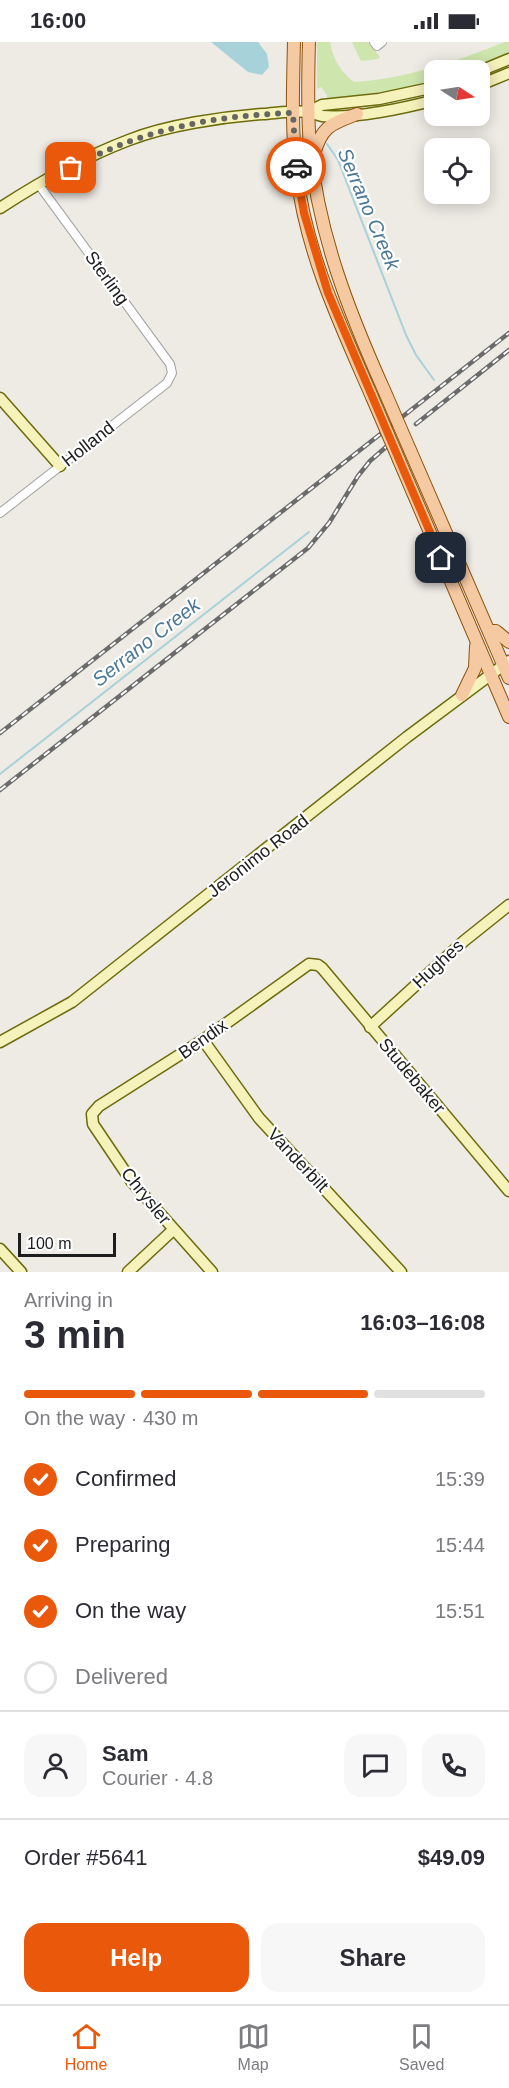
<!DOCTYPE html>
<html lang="en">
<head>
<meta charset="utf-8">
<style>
	body { margin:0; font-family:Helvetica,sans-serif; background:#f7f7f7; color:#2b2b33; height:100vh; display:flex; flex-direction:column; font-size:22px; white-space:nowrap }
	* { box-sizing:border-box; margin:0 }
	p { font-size:20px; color:#7c7c81 }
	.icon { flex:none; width:33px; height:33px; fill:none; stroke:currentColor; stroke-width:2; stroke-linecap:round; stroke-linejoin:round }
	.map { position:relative; height:1230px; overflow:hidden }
	.panel { display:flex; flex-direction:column; background:#fff; flex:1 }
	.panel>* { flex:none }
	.needle { width:39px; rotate:102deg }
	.controls { position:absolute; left:424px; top:18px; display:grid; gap:12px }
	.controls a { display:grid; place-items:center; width:66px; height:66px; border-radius:12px; background:#fff; box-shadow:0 3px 15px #0003; font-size:30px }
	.scale { position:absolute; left:18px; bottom:15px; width:98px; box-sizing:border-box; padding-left:6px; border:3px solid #1d1d1d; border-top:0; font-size:16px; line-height:21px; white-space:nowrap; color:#1d1d1d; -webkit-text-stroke:4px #fff; paint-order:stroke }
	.pin { position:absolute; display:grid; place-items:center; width:51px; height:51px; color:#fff; margin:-26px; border-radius:12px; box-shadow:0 3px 9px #0006 }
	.courier { position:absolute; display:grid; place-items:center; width:60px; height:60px; margin:-30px; border:4px solid #ea580c; border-radius:50%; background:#fff; color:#222; box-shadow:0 2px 8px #0007 }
	.summary em { font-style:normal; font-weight:700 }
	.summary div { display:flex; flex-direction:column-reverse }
	.summary { display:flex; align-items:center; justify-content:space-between; height:102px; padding:0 24px }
	h1 { font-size:39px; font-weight:700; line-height:45px }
	.bar { display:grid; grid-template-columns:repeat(4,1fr); gap:9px 6px; align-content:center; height:72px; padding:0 24px }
	.bar i { height:8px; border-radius:4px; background:#e1e1e2 }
	.bar .selected { background:#ea580c }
	.bar p { grid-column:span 4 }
	.line { display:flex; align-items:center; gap:15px; padding:0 24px; border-top:2px solid #e1e1e2 }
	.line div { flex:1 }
	.round { display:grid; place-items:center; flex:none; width:63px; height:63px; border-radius:18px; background:#f7f7f7 }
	ol { padding:0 24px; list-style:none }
	li { display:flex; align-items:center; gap:18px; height:66px }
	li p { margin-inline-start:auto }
	li .icon { padding:6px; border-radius:50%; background:#ea580c; color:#fff; stroke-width:4 }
	li:last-child { color:#7c7c81 }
	li i { width:33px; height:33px; border:3px solid #e1e1e2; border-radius:50% }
	.button { display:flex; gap:12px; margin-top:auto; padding:12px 24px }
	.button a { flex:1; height:69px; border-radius:18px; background:#ea580c; color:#fff; font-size:24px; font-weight:700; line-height:69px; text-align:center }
	.button a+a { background:#f7f7f7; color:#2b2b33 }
	.status { display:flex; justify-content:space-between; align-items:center; height:42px; padding:0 30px; background:#fff; direction:ltr }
	.status svg { height:16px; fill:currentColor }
	.dock { display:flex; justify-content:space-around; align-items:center; height:84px; border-top:2px solid #e1e1e2; background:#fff; font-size:16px; color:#7c7c81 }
	.dock a { display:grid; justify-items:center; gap:3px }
	.dock .selected { color:#ea580c }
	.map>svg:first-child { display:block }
	.grass { fill:#cee5ad }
	.water { fill:#a7d2d9 }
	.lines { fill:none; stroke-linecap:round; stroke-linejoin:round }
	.stream { stroke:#a7d2d9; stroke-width:2 }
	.street-casing { stroke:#a1a1a1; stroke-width:10 }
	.secondary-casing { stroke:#6c6c0c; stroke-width:13 }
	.primary-casing { stroke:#8c540b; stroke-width:14 }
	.street { stroke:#fff; stroke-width:8 }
	.secondary { stroke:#f5f2bb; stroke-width:10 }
	.primary { stroke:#f5c9a2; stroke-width:12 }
	.rail-casing { stroke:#6b6b6b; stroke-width:4.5 }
	.rail { stroke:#fff; stroke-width:2; stroke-dasharray:7; stroke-linecap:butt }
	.primary-bridge-casing { stroke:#8c540b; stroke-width:14; stroke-linecap:butt }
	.primary-bridge { stroke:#f5c9a2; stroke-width:12 }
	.done { stroke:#666563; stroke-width:6; stroke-dasharray:0 10.8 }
	.route { stroke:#ea580c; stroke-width:8 }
	.labels { text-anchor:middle; stroke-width:4.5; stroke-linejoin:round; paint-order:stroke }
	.street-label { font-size:18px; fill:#1d1d1d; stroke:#fff }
	.water-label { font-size:20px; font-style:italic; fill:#4b7897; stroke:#fff }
</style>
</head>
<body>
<div class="status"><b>16:00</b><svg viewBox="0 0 49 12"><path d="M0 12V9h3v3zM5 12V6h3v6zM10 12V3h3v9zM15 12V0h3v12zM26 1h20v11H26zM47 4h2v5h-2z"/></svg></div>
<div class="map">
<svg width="509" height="1230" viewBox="0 0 509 1230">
	<rect width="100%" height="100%" fill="#eeeae4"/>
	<g class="grass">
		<path d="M 317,0 L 330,0 C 333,18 341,30 354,40 C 406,37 457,19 505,0 L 509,0 L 509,13 L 470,28 L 435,28 L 435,39 C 400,49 363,52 327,57 L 327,53 L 321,45 L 317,47 Z"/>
		<path d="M 352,0 L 368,0 L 380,15 L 378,17 L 361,19 Z"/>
	</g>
	<path class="water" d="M 211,0 L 258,0 L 267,12 L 269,25 L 262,33 L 248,30 Z"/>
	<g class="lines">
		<g class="stream">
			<path d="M 327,102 L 338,118 L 406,293 L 416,313 L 434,338"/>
			<path d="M 0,732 L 309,490"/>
		</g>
		<g class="street-casing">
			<g id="street">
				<path d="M 374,0 L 377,4 L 382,0"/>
				<path d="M 0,471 L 167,341 L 172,331 L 170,322 L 39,143"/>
			</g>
		</g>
		<g class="secondary-casing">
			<g id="secondary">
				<path d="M 480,29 L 509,17"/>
				<path d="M 480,43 L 509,31"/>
				<path d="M 308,70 L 322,63 L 379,57 L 435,45"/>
				<path d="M 0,166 C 40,140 84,115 129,98 C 167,83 222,75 263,72 C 277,71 295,68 309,70 C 313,71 318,73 322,74 C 354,77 405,66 435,58"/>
				<path d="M 0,356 L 60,424"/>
				<path d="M 370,985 L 464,899 L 509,863"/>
				<path d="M 203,998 L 259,1076 L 401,1230"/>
				<path d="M 0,1000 L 72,960 L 407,695 L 509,619"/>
				<path d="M 0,1207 L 21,1230"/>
				<path d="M 128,1230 L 173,1188"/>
				<path d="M 212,1230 L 132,1140 L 93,1082 L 92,1072 L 99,1064 L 203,998 L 309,922 L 318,923 L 322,926 L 509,1149"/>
			</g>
		</g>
		<g class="primary-casing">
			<g id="primary">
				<path d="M 294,0 C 293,44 291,89 297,133 C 306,211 341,284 372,355"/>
				<path d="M 309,0 C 308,35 307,70 310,105 C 318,191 349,270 384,348"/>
				<path d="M 314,112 C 322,84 331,82 357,72"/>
				<path d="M 410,408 L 509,636"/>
				<path d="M 399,418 L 509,675"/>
				<path d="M 489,589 L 496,589 L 509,600"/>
				<path d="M 462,653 L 475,626 L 476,604"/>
			</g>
		</g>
		<use href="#street" class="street"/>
		<use href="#secondary" class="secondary"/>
		<use href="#primary" class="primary"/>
		<g class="rail-casing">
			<g id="rail">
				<path d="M 416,382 L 509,308"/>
				<path d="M 0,691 L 509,291"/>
				<path d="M 0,748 L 308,506 L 329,481 L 358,434 L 370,419 L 394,398"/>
			</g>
		</g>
		<use href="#rail" class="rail"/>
		<g class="primary-bridge-casing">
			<g id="primary-bridge">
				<path d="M 384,348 L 410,408"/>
				<path d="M 372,355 L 399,418"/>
			</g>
		</g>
		<use href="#primary-bridge" class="primary-bridge"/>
	</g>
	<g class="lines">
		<path class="done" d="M 71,126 C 140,88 214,73 293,71 L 296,125"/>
		<path class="route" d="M 296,125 L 304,171 L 328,251 L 441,516"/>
	</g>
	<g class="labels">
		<g class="street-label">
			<text transform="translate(107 236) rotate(54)" y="6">Sterling</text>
			<text transform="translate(88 402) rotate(-38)" y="6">Holland</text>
			<text transform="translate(258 814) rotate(-38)" y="6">Jeronimo Road</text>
			<text transform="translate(438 922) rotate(-43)" y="6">Hughes</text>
			<text transform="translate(203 997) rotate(-35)" y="6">Bendix</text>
			<text transform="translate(412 1034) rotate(50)" y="6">Studebaker</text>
			<text transform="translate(298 1118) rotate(47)" y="6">Vanderbilt</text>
			<text transform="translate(146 1154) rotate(51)" y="6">Chrysler</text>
		</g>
		<g class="water-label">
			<text transform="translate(369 167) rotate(67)" y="7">Serrano Creek</text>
			<text transform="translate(146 600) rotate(-38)" y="7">Serrano Creek</text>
		</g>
	</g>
</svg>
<div class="controls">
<a><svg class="needle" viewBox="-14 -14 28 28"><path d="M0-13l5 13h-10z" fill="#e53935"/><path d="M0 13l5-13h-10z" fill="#7c7c81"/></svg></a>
<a><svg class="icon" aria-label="locate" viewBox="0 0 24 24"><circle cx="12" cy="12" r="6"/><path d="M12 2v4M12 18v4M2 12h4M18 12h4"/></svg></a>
</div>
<div class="scale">100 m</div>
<div class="pin" style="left:71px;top:126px;background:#ea580c"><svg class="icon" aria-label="bag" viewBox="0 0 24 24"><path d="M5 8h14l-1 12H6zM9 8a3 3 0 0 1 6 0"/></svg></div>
<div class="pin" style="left:441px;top:516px;background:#1f2937"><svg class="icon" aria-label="home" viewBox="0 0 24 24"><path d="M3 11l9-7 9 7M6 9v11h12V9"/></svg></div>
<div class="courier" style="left:296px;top:125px"><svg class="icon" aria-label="car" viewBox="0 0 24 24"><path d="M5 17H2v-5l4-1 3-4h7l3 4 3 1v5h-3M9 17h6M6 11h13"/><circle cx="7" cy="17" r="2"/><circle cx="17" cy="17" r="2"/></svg></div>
</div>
<section class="panel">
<div class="summary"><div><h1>3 min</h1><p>Arriving in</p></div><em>16:03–16:08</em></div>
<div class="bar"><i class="selected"></i><i class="selected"></i><i class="selected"></i><i></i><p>On the way · 430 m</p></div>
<ol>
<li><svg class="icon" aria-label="check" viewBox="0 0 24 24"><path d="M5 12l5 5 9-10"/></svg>Confirmed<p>15:39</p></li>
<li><svg class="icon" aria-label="check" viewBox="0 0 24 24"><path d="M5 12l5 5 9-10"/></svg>Preparing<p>15:44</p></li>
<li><svg class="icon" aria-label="check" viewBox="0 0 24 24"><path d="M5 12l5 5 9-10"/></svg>On the way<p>15:51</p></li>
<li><i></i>Delivered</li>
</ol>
<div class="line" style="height:108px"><a class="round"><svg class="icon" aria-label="person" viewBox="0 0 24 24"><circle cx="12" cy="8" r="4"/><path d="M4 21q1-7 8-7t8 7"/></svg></a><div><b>Sam</b><p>Courier · 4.8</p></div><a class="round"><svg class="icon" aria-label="chat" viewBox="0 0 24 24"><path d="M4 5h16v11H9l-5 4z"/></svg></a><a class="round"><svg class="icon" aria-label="phone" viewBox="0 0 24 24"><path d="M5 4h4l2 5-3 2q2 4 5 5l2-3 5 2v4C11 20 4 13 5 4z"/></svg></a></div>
<div class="line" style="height:78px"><div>Order #5641</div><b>$49.09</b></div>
<div class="button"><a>Help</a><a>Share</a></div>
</section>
<nav class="dock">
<a class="selected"><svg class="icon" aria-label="home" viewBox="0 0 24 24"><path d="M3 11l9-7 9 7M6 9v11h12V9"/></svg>Home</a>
<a><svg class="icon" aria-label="map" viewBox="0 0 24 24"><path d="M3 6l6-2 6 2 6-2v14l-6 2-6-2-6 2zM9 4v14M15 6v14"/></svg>Map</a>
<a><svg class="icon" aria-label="saved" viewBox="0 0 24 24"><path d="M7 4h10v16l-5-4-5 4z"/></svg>Saved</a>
</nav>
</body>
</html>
